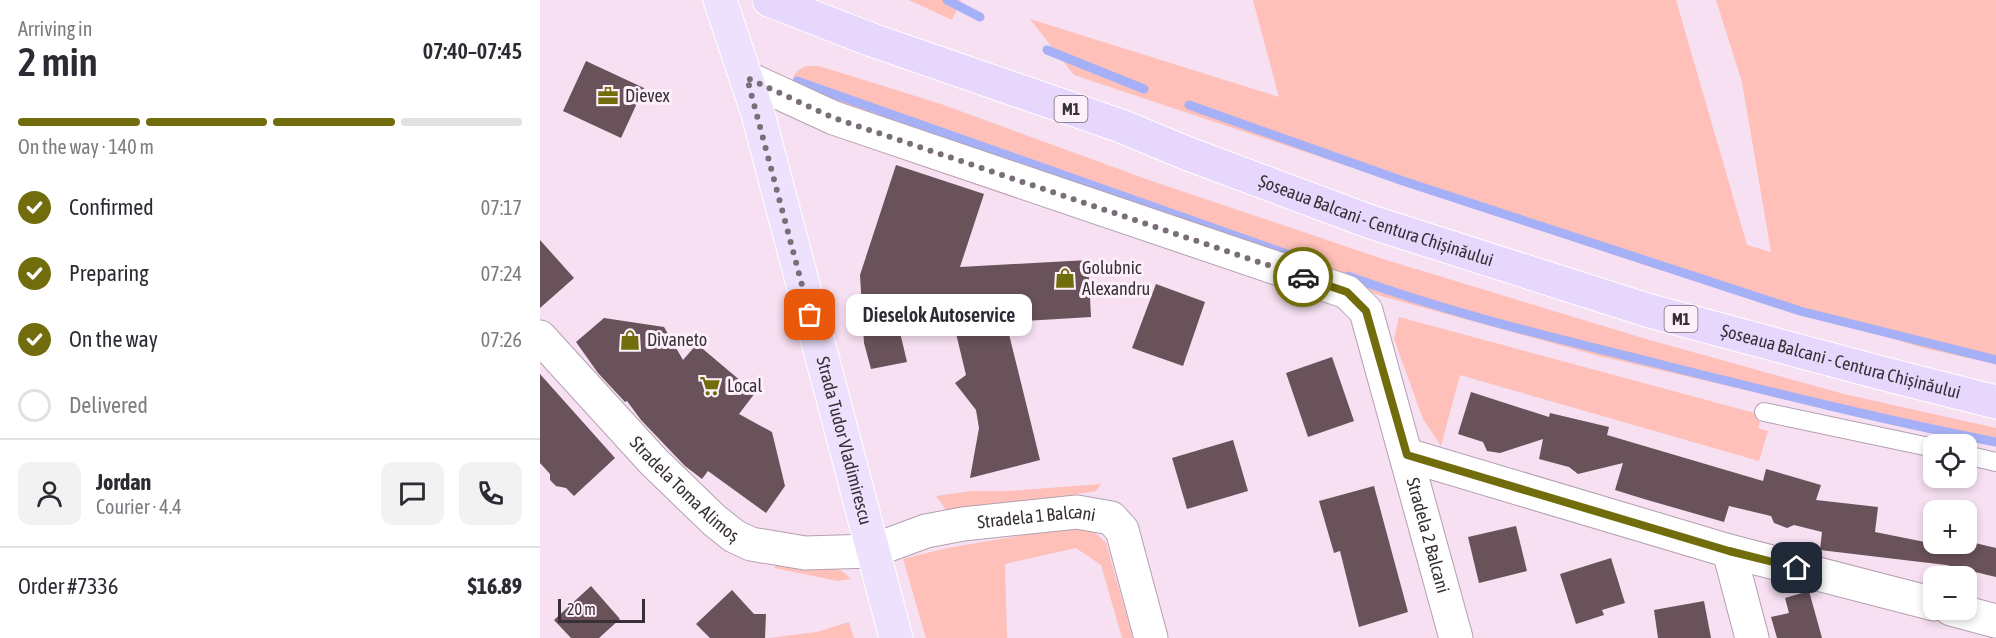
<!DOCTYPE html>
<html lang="en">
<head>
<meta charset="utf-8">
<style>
	body { margin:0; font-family:"Asap Condensed",sans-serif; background:#f2f2f3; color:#2b2b33; height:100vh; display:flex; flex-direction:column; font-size:22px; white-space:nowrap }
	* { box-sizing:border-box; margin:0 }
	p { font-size:20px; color:#7c7c81 }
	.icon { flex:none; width:33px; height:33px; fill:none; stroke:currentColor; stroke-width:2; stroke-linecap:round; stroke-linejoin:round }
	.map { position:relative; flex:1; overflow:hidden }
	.side { display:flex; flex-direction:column; background:#fff; width:540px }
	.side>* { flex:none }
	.tools { position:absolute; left:1383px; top:434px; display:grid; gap:12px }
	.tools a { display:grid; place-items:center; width:54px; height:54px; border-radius:12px; background:#fff; box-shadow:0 3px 9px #0003; font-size:30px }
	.scale { position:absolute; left:18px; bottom:15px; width:87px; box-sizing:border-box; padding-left:6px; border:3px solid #383037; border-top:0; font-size:16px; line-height:21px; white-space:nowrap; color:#383037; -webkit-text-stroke:4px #fdf0fb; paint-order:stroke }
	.pin { position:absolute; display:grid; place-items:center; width:51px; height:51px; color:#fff; margin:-26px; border-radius:12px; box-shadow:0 3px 9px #0006 }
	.courier { position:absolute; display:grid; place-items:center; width:60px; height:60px; margin:-30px; border:4px solid #716d0d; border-radius:50%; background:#fff; color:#222; box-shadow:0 2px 8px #0007 }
	.bubble { position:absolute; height:42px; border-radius:12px; background:#fff; box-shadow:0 3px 9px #0003; font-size:20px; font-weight:600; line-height:42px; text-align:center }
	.overview em { font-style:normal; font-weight:600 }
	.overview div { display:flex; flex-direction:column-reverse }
	.overview { display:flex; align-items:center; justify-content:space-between; height:102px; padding:0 18px }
	h1 { font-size:39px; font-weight:600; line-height:45px }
	.bar { display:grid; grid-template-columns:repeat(4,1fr); gap:9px 6px; align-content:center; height:72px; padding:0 18px }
	.bar i { height:8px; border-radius:4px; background:#e1e1e2 }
	.bar .current { background:#716d0d }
	.bar p { grid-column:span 4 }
	.line { display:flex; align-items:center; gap:15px; padding:0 18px; border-top:2px solid #e1e1e2 }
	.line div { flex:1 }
	.round { display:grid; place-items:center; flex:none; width:63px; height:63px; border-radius:12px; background:#f2f2f3 }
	ol { padding:0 18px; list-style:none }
	li { display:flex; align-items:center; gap:18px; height:66px }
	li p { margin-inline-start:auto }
	li .icon { padding:6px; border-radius:50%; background:#716d0d; color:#fff; stroke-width:4 }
	li:last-child { color:#7c7c81 }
	li i { width:33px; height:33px; border:3px solid #e1e1e2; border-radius:50% }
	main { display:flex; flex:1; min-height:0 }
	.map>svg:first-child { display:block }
	.green { fill:#fec0b9 }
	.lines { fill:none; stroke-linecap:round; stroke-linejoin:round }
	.stream { stroke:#a6b0f6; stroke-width:9 }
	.building { fill:#695259 }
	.service-casing { stroke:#b4a0b1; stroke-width:20 }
	.minor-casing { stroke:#b4a0b1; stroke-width:35 }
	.primary-casing { stroke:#fff; stroke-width:35 }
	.trunk-casing { stroke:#fff; stroke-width:35 }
	.service { stroke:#fff; stroke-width:18 }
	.minor { stroke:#fff; stroke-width:33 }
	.primary { stroke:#ede1fd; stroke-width:33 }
	.trunk { stroke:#e7d7fc; stroke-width:33 }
	.done { stroke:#7a6e78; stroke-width:6; stroke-dasharray:0 10.8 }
	.route { stroke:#716d0d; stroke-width:8 }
	.labels { text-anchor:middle; stroke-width:6; stroke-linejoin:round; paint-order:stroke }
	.shield { fill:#fdf0fb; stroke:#736a72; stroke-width:1.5 }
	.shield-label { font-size:16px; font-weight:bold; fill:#383037 }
	.poi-label { font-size:18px; fill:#383037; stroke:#fdf0fb; text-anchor:start }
	.street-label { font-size:18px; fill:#383037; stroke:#fdf0fb }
</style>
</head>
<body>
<main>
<section class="side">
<div class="overview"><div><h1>2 min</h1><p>Arriving in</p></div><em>07:40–07:45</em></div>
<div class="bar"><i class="current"></i><i class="current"></i><i class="current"></i><i></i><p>On the way · 140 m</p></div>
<ol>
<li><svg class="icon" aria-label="check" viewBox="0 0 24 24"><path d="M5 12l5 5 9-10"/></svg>Confirmed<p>07:17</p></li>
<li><svg class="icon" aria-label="check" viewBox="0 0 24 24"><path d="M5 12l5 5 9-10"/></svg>Preparing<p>07:24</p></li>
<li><svg class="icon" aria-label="check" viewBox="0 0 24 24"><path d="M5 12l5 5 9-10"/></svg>On the way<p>07:26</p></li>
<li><i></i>Delivered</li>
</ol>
<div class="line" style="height:108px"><a class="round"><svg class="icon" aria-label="person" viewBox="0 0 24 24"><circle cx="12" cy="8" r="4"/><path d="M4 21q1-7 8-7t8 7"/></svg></a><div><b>Jordan</b><p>Courier · 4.4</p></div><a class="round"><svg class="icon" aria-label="chat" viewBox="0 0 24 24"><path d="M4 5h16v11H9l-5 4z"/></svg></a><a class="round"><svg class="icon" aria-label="phone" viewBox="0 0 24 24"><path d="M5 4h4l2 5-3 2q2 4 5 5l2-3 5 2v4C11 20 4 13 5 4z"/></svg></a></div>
<div class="line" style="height:78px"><div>Order #7336</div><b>$16.89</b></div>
</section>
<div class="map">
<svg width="1456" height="638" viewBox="0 0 1456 638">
	<rect width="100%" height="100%" fill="#f6e0f2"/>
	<g class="green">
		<path d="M 369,0 L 421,0 L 412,20 Z"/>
		<path d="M 713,0 L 1136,0 L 1207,245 L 1231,252 L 1202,82 L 1176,0 L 1456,0 L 1456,364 L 1387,349 L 1117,269 L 534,75 L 490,19 L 739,97 Z"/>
		<path d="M 266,66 L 279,66 L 401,104 L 606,179 L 843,259 L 1106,339 L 1304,394 L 1456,428 L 1456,445 L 1304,413 L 1059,356 L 841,296 L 470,161 L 294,106 L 253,82 C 253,73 258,70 266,66 Z"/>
		<path d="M 859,317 L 1222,415 L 1218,428 L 1228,431 L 1219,461 L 920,375 L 901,446 L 883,419 L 854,339 Z"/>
		<path d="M 561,484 L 556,491 L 410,515 L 396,496 L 432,491 L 469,491 Z"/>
		<path d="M 537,526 L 556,533 L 566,543 L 593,638 L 582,638 L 561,565 L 536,548 L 465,564 L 467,638 L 386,638 L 363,559 L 407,548 Z"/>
		<path d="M 243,557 C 267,561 294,560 311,579 L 298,581 L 234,568 Z"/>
		<path d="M 309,622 L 314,638 L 229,638 L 277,632 Z"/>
	</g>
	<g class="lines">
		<g class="stream">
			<path d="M 407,0 L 440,17"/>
			<path d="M 507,50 L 604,89"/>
			<path d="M 257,81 L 758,258"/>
			<path d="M 649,105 L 863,181 L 1260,311 L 1456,360"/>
			<path d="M 808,276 C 909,313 1014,338 1119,364 C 1231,392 1343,420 1456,442"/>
		</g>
	</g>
	<g class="building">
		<path d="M 46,61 L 104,88 L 81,138 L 23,111 Z"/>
		<path d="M 356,165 L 444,194 L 420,267 L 548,260 L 551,317 L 466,322 L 500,460 L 430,478 L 439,428 L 436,410 L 415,383 L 426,375 L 414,325 L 359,328 L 367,362 L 331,369 L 324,343 L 320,275 Z"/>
		<path d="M 0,240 L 34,278 L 0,308 Z"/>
		<path d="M 616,284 L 665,302 L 643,366 L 592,348 Z"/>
		<path d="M 64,318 L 124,327 L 143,360 L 157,344 L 215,393 L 199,414 L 232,432 L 245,486 L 226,513 L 168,471 L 162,479 L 145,466 L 101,420 L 87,401 L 85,402 L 58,373 L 36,342 Z"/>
		<path d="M 792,357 L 814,421 L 768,437 L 746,373 Z"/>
		<path d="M 0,374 L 75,458 L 34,496 L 26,488 L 16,486 L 10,480 L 10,474 L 0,463 Z"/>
		<path d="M 931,392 L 1009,417 L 1010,413 L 1069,427 L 1067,435 L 1223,481 L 1226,469 L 1281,485 L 1276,500 L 1338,507 L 1335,532 L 1390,543 L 1435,543 L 1456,548 L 1456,577 L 1406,565 L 1280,550 L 1282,532 L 1254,525 L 1247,528 L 1234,523 L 1231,516 L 1189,506 L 1184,522 L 1104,499 L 1075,490 L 1083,463 L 1038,474 L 1029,467 L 999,459 L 1003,439 L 960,453 L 947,451 L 943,442 L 918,434 Z"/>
		<path d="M 693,440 L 708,491 L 647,509 L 632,458 Z"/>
		<path d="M 834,486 L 868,612 L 819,627 L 800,551 L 794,553 L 779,501 Z"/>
		<path d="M 976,526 L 987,571 L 939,583 L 928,537 Z"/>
		<path d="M 1071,558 L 1085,603 L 1062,610 L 1064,615 L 1036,624 L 1020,574 Z"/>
		<path d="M 51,586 L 80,619 L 59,638 L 31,638 L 14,620 Z"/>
		<path d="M 192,590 L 214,614 L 226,614 L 225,638 L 170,638 L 156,624 Z"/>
		<path d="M 1269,591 L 1282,638 L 1237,638 L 1231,617 L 1249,613 L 1245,598 Z"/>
		<path d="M 1164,601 L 1171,638 L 1118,638 L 1114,610 Z"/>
	</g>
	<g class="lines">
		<g class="service-casing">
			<g id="service">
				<path d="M 1224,412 L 1394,448"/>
				<path d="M 1426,455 L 1456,462"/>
			</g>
		</g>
		<g class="minor-casing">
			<g id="minor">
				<path id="s1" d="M 207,78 L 294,118 L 807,292 L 826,311 L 916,638"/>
				<path id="s2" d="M 0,337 L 113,461 L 174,520 L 194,536 L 211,544 L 265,553 L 332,551 L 386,531 L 423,524 L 537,512 L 571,518 L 582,530 L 611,638"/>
				<path d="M 867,455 L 1189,551 L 1394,604"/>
				<path d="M 1189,551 L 1212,638"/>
				<path d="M 1411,609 L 1456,621"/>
			</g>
		</g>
		<g class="primary-casing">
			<g id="primary">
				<path id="s3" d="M 180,0 L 218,114 L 356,638"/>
			</g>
		</g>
		<g class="trunk-casing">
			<g id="trunk">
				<path id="s4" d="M 229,0 L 332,40 L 581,126 L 646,153 L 831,222 L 1110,311 L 1345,374 L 1456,402"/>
			</g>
		</g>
		<use href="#service" class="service"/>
		<use href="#minor" class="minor"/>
		<use href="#primary" class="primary"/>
		<use href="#trunk" class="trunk"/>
	</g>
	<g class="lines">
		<path class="done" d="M 270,315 L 207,78 L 294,118 L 763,277"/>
		<path class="route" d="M 763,277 L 807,292 L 826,311 L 867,455 L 1189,551 L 1257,568"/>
	</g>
	<defs>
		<g id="office-bare" transform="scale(1.62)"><path d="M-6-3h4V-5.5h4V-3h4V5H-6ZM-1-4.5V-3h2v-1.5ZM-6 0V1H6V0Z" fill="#716d0d" stroke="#fdf0fb" stroke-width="2.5" paint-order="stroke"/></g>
		<g id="shop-bare" transform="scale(1.62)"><path d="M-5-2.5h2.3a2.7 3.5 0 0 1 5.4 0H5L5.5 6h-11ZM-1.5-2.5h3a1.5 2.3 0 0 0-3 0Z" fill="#716d0d" stroke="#fdf0fb" stroke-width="2.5" paint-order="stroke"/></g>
		<g id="supermarket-bare" transform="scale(1.62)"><path d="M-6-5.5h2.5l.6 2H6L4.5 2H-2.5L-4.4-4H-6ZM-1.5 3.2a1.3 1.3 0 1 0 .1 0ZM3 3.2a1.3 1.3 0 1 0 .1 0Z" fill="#716d0d" stroke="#fdf0fb" stroke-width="2.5" paint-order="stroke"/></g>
	</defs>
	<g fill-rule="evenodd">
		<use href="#office-bare" x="68" y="96"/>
		<use href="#shop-bare" x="525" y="278"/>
		<use href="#shop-bare" x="90" y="340"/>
		<use href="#supermarket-bare" x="170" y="386"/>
	</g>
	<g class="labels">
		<g class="shield">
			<rect x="514.5" y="96" width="33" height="26" rx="4.5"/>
			<rect x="1124.5" y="306" width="33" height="26" rx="4.5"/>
		</g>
		<g class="shield-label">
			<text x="531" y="115">M1</text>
			<text x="1141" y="325">M1</text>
		</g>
		<g class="poi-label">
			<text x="85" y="102">Dievex</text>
			<text x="542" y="274">Golubnic<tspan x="542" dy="21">Alexandru</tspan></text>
			<text x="107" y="346">Divaneto</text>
			<text x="187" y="392">Local</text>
		</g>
		<g class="street-label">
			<text dy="6" stroke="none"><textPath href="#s4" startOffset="646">Șoseaua Balcani - Centura Chișinăului</textPath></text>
			<text dy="6" stroke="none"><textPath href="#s4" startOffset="1132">Șoseaua Balcani - Centura Chișinăului</textPath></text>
			<text dy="6" stroke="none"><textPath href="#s3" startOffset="458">Strada Tudor Vladimirescu</textPath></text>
			<text dy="6" stroke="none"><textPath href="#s2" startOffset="210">Stradela Toma Alimoș</textPath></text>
			<text dy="6" stroke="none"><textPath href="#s2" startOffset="588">Stradela 1 Balcani</textPath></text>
			<text dy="6" stroke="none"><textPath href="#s1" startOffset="897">Stradela 2 Balcani</textPath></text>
		</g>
	</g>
</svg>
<div class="tools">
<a><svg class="icon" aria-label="locate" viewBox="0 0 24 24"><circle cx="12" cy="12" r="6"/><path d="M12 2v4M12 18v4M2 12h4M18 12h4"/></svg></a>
<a>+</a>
<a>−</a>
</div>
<div class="scale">20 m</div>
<div class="pin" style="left:270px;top:315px;background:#ea580c"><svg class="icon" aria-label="bag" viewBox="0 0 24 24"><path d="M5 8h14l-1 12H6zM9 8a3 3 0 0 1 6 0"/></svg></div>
<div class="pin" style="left:1257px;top:568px;background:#1f2937"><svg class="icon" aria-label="home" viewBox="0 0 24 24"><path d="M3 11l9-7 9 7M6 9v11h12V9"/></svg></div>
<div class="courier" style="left:763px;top:277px"><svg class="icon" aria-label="car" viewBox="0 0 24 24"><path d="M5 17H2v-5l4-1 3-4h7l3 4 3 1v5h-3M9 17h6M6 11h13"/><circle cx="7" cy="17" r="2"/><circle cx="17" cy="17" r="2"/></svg></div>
<div class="bubble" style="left:306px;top:294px;width:186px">Dieselok Autoservice</div>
</div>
</main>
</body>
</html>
